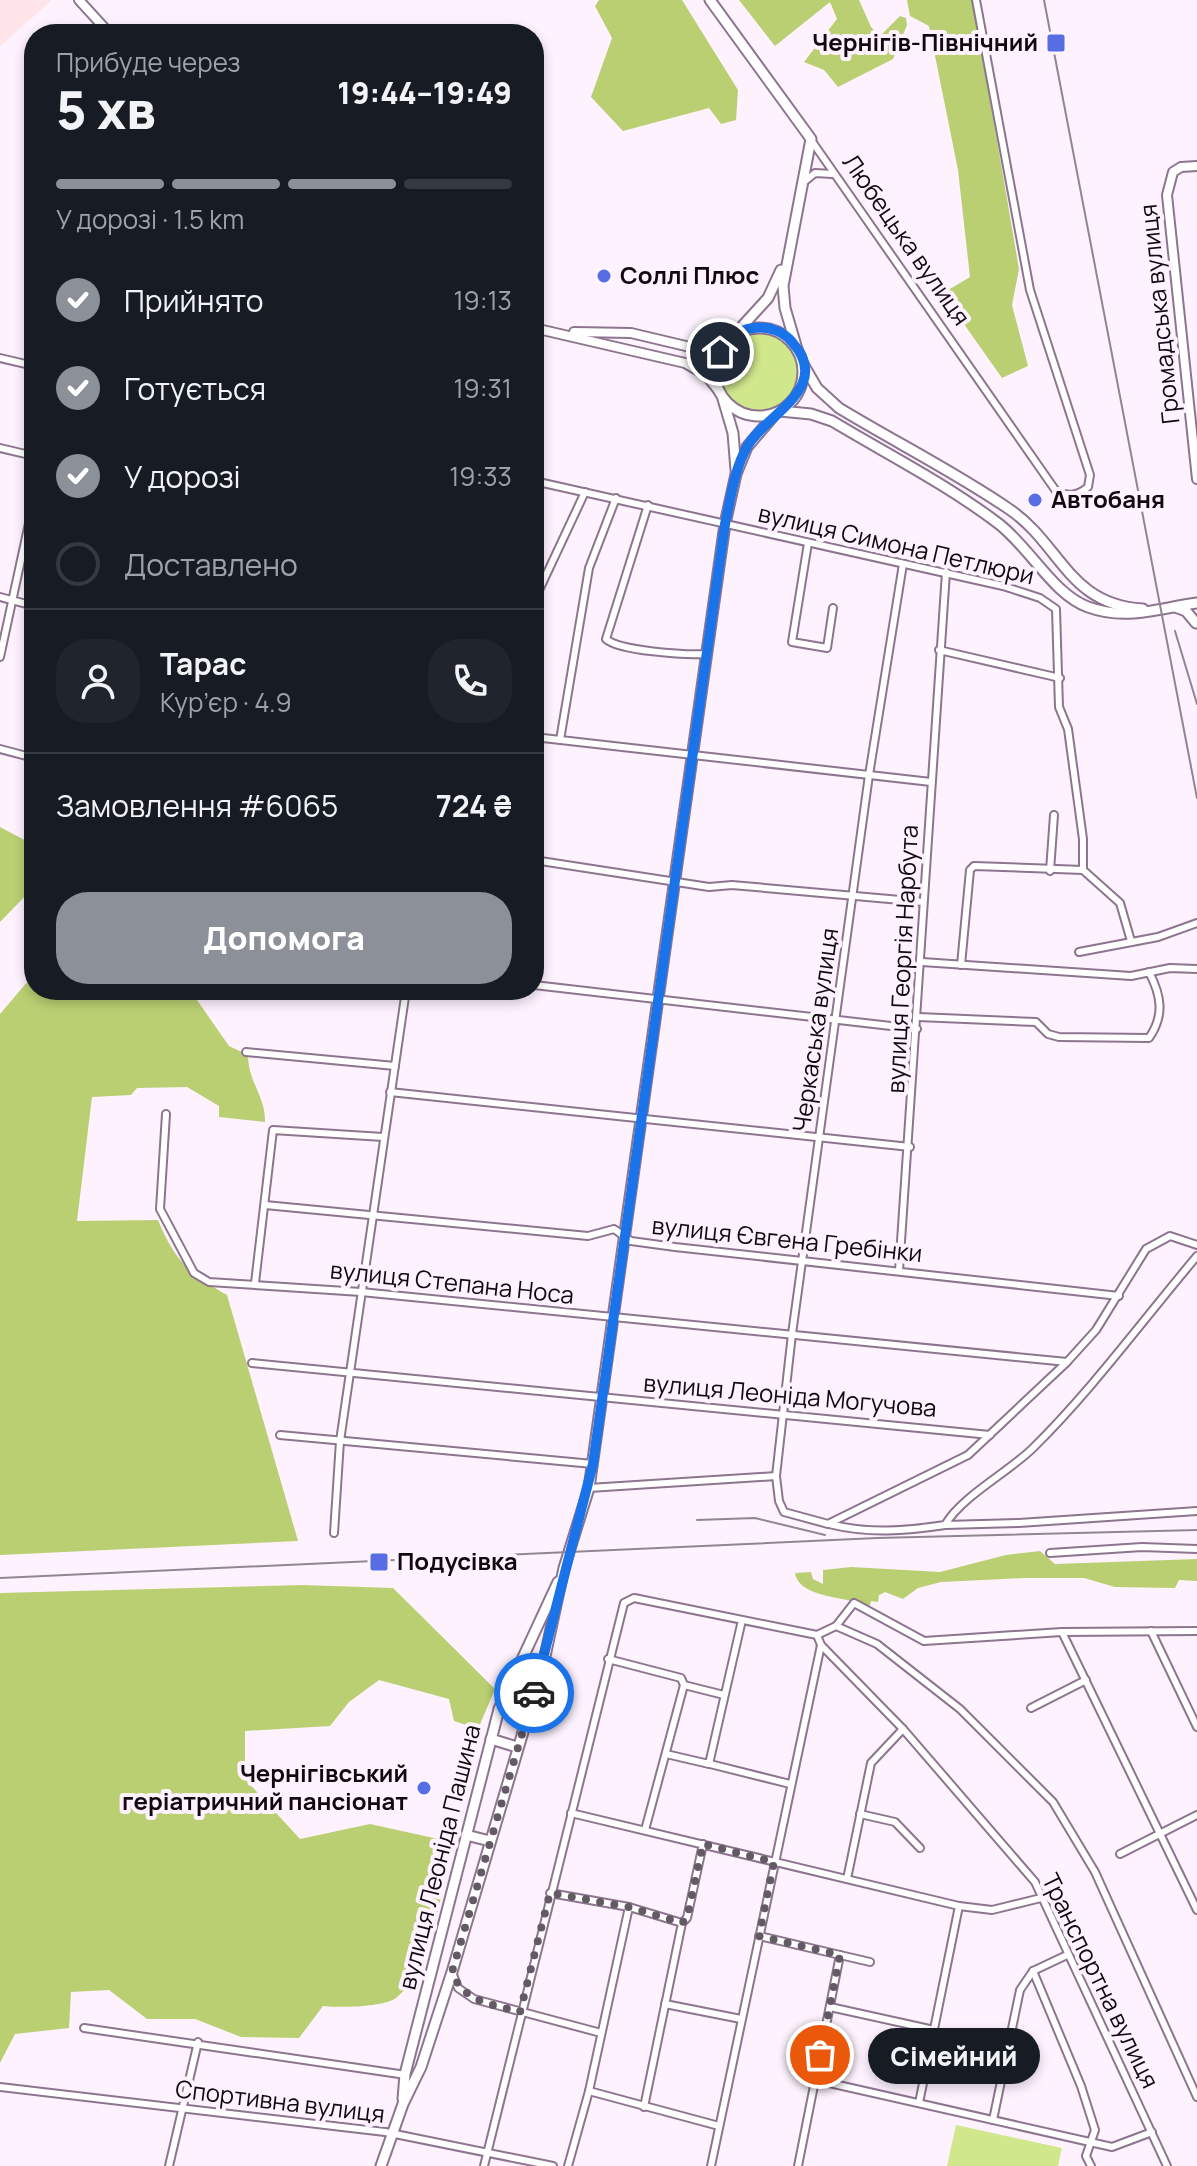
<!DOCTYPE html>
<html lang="uk">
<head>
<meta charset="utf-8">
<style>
	body { margin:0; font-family:Manrope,sans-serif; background:#20242c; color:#f1f3f6; height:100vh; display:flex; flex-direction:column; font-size:30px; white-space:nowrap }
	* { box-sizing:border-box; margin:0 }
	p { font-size:26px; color:#9ea1a6 }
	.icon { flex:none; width:44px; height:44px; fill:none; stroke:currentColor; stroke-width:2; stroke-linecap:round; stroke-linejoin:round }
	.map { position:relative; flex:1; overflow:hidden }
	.panel { position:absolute; left:24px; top:24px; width:520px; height:976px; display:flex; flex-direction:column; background:#171b24; border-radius:32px; box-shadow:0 4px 12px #0003 }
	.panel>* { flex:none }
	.pin { position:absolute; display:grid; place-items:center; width:68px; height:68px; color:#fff; margin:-34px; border:4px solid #fff; border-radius:50%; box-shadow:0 2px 8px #0007 }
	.courier { position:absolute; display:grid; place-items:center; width:80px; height:80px; margin:-40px; border:6px solid #1a73e8; border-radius:50%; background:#fff; color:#222; box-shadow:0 2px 10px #0007 }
	.bubble { position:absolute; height:56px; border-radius:28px; background:#171b24; box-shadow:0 4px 12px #0003; font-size:26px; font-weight:800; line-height:56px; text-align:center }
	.overview em { font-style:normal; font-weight:800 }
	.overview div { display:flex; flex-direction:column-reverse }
	.overview { display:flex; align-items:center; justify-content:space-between; height:136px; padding:0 32px }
	h1 { font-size:52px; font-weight:800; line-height:60px }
	.bar { display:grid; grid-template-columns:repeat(4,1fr); gap:12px 8px; align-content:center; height:96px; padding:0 32px }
	.bar i { height:10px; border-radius:6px; background:#363941 }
	.bar .current { background:#8c9099 }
	.bar p { grid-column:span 4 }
	.line { display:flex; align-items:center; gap:20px; padding:0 32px; border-top:2px solid #363941 }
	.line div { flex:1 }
	.round { display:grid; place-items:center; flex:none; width:84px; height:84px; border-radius:32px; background:#20242c }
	ol { padding:0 32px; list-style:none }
	li { display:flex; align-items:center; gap:24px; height:88px }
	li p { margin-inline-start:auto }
	li .icon { padding:8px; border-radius:50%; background:#8c9099; color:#fff; stroke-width:4 }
	li:last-child { color:#9ea1a6 }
	li i { width:44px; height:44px; border:4px solid #363941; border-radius:50% }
	.primary-button { display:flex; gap:16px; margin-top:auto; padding:16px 32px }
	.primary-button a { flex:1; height:92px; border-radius:32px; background:#8c9099; color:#fff; font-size:32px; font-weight:800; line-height:92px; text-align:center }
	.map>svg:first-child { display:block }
	.commercial { fill:#ffe5ea }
	.green { fill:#d1e78c }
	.forest { fill:#bacf72 }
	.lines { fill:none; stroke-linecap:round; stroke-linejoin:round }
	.minor-casing { stroke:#8d758f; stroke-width:10 }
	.tertiary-casing { stroke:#8d758f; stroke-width:12 }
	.secondary-casing { stroke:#8d758f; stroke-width:13 }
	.minor { stroke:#fff; stroke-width:6 }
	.tertiary { stroke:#fff; stroke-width:8 }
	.secondary { stroke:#fff; stroke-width:9 }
	.rail { stroke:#908691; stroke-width:2 }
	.done { stroke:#645a65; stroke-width:8; stroke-dasharray:0 14.4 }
	.route { stroke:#1a73e8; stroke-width:10 }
	.poi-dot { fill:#566de3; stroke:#fdf2fe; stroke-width:3 }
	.labels { text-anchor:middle; stroke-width:8; stroke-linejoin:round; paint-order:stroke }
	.poi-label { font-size:24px; font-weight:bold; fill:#110812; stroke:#fdf2fe; text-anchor:start }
	.street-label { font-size:24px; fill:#110812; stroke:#fdf2fe }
</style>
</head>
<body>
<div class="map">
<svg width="1197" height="2166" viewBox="0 0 1197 2166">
	<rect width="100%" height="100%" fill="#fdf2fe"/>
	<path class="commercial" d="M 0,0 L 52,0 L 0,46 Z"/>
	<g class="green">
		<circle cx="758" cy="372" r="39"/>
		<path d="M 956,2125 L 1062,2148 L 1058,2166 L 947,2166 Z"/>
	</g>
	<g class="forest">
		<path d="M 599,0 L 682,0 L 738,90 L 736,120 L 721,124 L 709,108 L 623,131 L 591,97 L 612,38 L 595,6 Z"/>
		<path d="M 739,0 L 859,0 L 871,27 L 880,36 L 900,16 L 906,18 L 907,25 L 893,59 L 838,87 L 824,70 L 804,62 L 837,19 L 830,2 L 775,46 Z"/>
		<path d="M 907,0 L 973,0 L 1019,269 L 1012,305 L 1028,366 L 1002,378 L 959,317 L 938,296 L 970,277 L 958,170 L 929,26 L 910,16 Z"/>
		<path d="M 0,827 L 34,845 L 34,887 L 0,922 Z"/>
		<path d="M 34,974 L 34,990 L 190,990 L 229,1046 L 248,1055 C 248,1082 266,1097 265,1122 L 219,1117 L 219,1106 L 187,1087 L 137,1088 L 131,1095 L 92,1097 L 77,1221 L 158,1220 C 175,1261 189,1273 227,1295 L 298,1541 L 0,1555 L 0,1014 Z"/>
		<path d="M 1040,1551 L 1055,1564 L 1197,1559 L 1197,1581 L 1179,1580 L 1175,1588 L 1115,1587 L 1084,1578 L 1025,1578 L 941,1582 L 918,1588 L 903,1599 L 885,1592 L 879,1595 L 878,1602 L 871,1601 L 870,1606 C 851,1597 799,1599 795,1573 L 811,1572 L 813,1579 L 823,1584 L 823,1570 L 851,1567 L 940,1572 L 1006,1555 Z"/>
		<path d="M 302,1585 L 393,1588 L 495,1689 L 478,1729 L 454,1721 L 449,1699 L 379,1680 L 349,1702 L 330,1726 L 245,1731 L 245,1779 L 300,1839 L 370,1824 L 452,1842 C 441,1889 435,1967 396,1998 C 384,2007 339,2008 323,2006 L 299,2038 L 241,2037 L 195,2019 L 147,2019 L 109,1990 L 71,1992 L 69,2028 L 15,2034 L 0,2063 L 0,1593 Z"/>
	</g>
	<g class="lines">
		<g class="minor-casing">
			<g id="minor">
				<path d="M 811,140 L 1056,491 C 1068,497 1077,496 1088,487 L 1090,475 L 1030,290 L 976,0"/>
				<path d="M 804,182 L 815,173 L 832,174"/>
				<path d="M 0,358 L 34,366"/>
				<path d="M 0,448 L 34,456"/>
				<path d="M 534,481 L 1003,586 L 1040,598 L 1056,609 L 1059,707 L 1068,729 L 1083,839 L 1083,870"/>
				<path d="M 648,505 L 606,639 C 619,651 685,655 705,654"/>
				<path d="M 808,543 L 792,642 L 827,648 L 833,608"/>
				<path d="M 903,564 L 869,775 L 792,1334 L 776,1476 L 779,1501 L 784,1512 L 828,1524 L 968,1455 L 1067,1362 L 1096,1330 L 1146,1249 L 1170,1236 L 1197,1245"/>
				<path d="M 0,597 L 34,606"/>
				<path d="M 534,601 L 585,492"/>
				<path d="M 939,650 L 1060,678"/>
				<path d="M 0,657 L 34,500"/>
				<path d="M 534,737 L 931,782"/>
				<path d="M 560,740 L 589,568 L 616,498"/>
				<path d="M 0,749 L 34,758"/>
				<path d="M 534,860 L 709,887 L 732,885 L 923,902"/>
				<path d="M 1050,871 L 1054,815"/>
				<path d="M 1079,952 L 1158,937 L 1197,923"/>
				<path d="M 922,962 L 1131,976 L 1170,968 L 1197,969"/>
				<path d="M 961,965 L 970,870 L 974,866 L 1083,870 L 1120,903 L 1131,941"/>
				<path d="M 534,985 L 917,1029"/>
				<path d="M 918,1017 L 1036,1022 L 1048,1034 L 1059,1037 L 1149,1038 C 1165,1015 1161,995 1149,972"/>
				<path d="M 246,1052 L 395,1066"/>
				<path d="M 390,1092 L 910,1147"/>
				<path d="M 166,1114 L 160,1209 L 194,1273 L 209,1282 L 361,1292 L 1067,1362"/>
				<path d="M 265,1205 L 588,1236 L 614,1229 L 631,1241 L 675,1247 L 1119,1296"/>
				<path d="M 899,1271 L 946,572"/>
				<path d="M 255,1283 L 273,1130 L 383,1137"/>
				<path d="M 252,1363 L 990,1435"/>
				<path d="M 280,1435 L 593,1464"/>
				<path d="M 589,1488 L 776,1476"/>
				<path d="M 829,1524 C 869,1534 905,1531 945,1525 C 961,1497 1007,1473 1032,1449 C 1092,1390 1143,1320 1197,1256"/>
				<path d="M 945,1525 L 1019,1523 L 1197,1511"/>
				<path d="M 334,1533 L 340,1441 L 406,990"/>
				<path d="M 1050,1553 L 1142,1547 L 1197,1549"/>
				<path d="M 836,1626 L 877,1644 L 960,1709 L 1053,1802 L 1095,1872 L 1197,2097"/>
				<path d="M 1151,1631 L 1197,1727"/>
				<path d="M 1062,1632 L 1197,1910"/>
				<path d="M 608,1659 L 681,1678 L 684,1685"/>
				<path d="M 1031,1708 L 1086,1680"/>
				<path d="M 666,1754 L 709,1764 L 742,1620"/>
				<path d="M 706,1763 L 790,1784"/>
				<path d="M 571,1813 L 959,1906 L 992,1910 L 1041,1898"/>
				<path d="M 860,1814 L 895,1822 L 920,1848"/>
				<path d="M 645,1830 L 684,1685 L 724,1695"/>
				<path d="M 1120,1854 L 1197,1815"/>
				<path d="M 847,1879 L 871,1763 L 903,1729"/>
				<path d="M 550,1893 L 629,1907 L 682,1923"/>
				<path d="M 759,1936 L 840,1955 L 798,2166"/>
				<path d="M 840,1955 L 870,1962"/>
				<path d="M 1033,1971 L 1081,2086 L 1095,2130 L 1086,2156 L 1091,2166"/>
				<path d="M 1033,1971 L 1067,1955"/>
				<path d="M 452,1972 L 458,1988 L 474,1999 L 601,2033"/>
				<path d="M 665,2004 L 741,2019"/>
				<path d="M 830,2007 L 934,2030"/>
				<path d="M 84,2028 L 406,2075"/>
				<path d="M 816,2080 L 1112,2147 L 1152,2132"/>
				<path d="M 0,2087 L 385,2132 L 553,2166"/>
				<path d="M 589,2091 L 719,2126"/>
				<path d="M 919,2103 L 959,1906"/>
				<path d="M 644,2107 L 682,1923 L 687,1918 L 703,1844"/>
				<path d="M 993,2120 L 1020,1990 L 1033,1971"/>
				<path d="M 169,2166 L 198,2042"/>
				<path d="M 484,2166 L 624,1603 L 634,1598 L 817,1635"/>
				<path d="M 568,2166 L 589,2091 L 629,1907"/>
				<path d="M 711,2166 L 821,1645"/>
				<path d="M 1167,2166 L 1035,1882 L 903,1729 L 821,1645 L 817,1635 L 836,1626 L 854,1603 L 924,1641 L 1062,1632 L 1197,1631"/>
			</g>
		</g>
		<g class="tertiary-casing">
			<g id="tertiary">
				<path d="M 79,0 L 110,34"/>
				<path d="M 1197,166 L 1181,167 L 1173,172 L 1167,195 L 1197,479"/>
				<path d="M 534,328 L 685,363 L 706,375 L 721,394"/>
				<path d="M 574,332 L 631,333 L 690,347 L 730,339"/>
			</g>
		</g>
		<g class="secondary-casing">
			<g id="secondary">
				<path d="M 710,0 L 811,139 L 783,286 L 785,308 L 797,349"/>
				<circle cx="759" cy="372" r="44"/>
				<path d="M 737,332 L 768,298 L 781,270"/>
				<path d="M 803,364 L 817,388 L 839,408 C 895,442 955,472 1009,509 C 1061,544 1068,605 1143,609"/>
				<path d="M 723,399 L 733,433 L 736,470"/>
				<path d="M 780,411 L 811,414 L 832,421 C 887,454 948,485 999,524 C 1031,549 1053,594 1088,607 C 1126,621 1159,608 1197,603"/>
				<path d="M 1175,607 L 1186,611 L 1196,623"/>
				<path d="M 491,1739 L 517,1747"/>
				<path d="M 466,1835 L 490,1841"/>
				<path d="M 403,2099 L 405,2074 L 499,1709 L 558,1582"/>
				<path d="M 381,2166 L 403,2104 L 421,2067 L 452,1972 L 544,1661 L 564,1568 L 589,1488 L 725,524 L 736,474 L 747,447 L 776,413"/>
			</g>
		</g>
		<use href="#minor" class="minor"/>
		<use href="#tertiary" class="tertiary"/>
		<use href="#secondary" class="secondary"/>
		<g class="rail">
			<path d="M 1044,0 L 1197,798"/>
			<path d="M 1175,631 L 1197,704"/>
			<path d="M 697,1520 L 755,1518 L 825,1535"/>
			<path d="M 0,1578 L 877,1538 L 1197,1530"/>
		</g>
	</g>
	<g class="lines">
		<path class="done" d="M 534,1693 L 452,1972 C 463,2002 492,2004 520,2012 L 550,1893 L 629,1907 L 682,1923 L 687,1918 L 703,1844 L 774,1862 L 759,1936 L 840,1955 L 820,2055"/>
		<path class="route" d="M 534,1693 L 593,1464 L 725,524 C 731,498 734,470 747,447 C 765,414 834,388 792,342 C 783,331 768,326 753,328 C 738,330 728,339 720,352"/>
	</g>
	<g class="poi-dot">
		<rect x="1046" y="33" width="20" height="20" rx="4"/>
		<circle cx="604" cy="276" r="8"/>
		<circle cx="1035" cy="500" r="8"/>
		<rect x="369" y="1552" width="20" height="20" rx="4"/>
		<circle cx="424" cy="1788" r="8"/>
	</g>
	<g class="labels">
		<g class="poi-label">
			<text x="1038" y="51" text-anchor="end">Чернігів-Північний</text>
			<text x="620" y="284">Соллі Плюс</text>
			<text x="1051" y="508">Автобаня</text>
			<text x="397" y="1570">Подусівка</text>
			<text x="408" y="1782" text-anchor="end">Чернігівський<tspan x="408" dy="28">геріатричний пансіонат</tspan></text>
		</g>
		<g class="street-label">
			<text transform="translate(906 240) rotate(55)" y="8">Любецька вулиця</text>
			<text transform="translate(1160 314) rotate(-96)" y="8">Громадська вулиця</text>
			<text transform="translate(896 545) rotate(13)" y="8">вулиця Симона Петлюри</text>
			<text transform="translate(903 959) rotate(-87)" y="8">вулиця Георгія Нарбута</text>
			<text transform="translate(816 1030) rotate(-82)" y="8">Черкаська вулиця</text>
			<text transform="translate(787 1240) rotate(6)" y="8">вулиця Євгена Гребінки</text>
			<text transform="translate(452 1283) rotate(6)" y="8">вулиця Степана Носа</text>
			<text transform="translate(790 1396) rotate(5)" y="8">вулиця Леоніда Могучова</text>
			<text transform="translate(440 1857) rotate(-76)" y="8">вулиця Леоніда Пашина</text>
			<text transform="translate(1100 1981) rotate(64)" y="8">Транспортна вулиця</text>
			<text transform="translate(280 2102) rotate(7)" y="8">Спортивна вулиця</text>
		</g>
	</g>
</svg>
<div class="pin" style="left:820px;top:2055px;background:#ea580c"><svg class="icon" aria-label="bag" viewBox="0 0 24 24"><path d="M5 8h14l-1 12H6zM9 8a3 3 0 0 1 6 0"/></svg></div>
<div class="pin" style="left:720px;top:352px;background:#1f2937"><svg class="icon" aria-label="home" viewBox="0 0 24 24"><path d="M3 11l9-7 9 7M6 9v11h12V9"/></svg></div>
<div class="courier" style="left:534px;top:1693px"><svg class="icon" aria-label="car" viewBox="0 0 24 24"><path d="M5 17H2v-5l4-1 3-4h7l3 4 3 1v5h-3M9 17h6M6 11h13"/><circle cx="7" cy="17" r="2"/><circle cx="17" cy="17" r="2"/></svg></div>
<div class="bubble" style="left:868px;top:2028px;width:172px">Сімейний</div>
<section class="panel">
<div class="overview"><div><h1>5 хв</h1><p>Прибуде через</p></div><em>19:44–19:49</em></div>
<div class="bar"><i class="current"></i><i class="current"></i><i class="current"></i><i></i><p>У дорозі · 1.5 km</p></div>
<ol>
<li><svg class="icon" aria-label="check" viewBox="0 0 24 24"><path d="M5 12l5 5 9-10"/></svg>Прийнято<p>19:13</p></li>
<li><svg class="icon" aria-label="check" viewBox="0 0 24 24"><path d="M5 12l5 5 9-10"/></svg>Готується<p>19:31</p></li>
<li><svg class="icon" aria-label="check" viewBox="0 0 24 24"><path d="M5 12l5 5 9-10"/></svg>У дорозі<p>19:33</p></li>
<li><i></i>Доставлено</li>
</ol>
<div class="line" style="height:144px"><a class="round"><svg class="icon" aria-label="person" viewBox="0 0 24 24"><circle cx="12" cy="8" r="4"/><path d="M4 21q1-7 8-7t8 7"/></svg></a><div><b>Тарас</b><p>Кур’єр · 4.9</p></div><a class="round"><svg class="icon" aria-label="phone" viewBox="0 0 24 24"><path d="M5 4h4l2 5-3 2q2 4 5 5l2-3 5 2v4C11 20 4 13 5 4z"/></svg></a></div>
<div class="line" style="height:104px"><div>Замовлення #6065</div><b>724 ₴</b></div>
<div class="primary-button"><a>Допомога</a></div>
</section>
</div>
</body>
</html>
